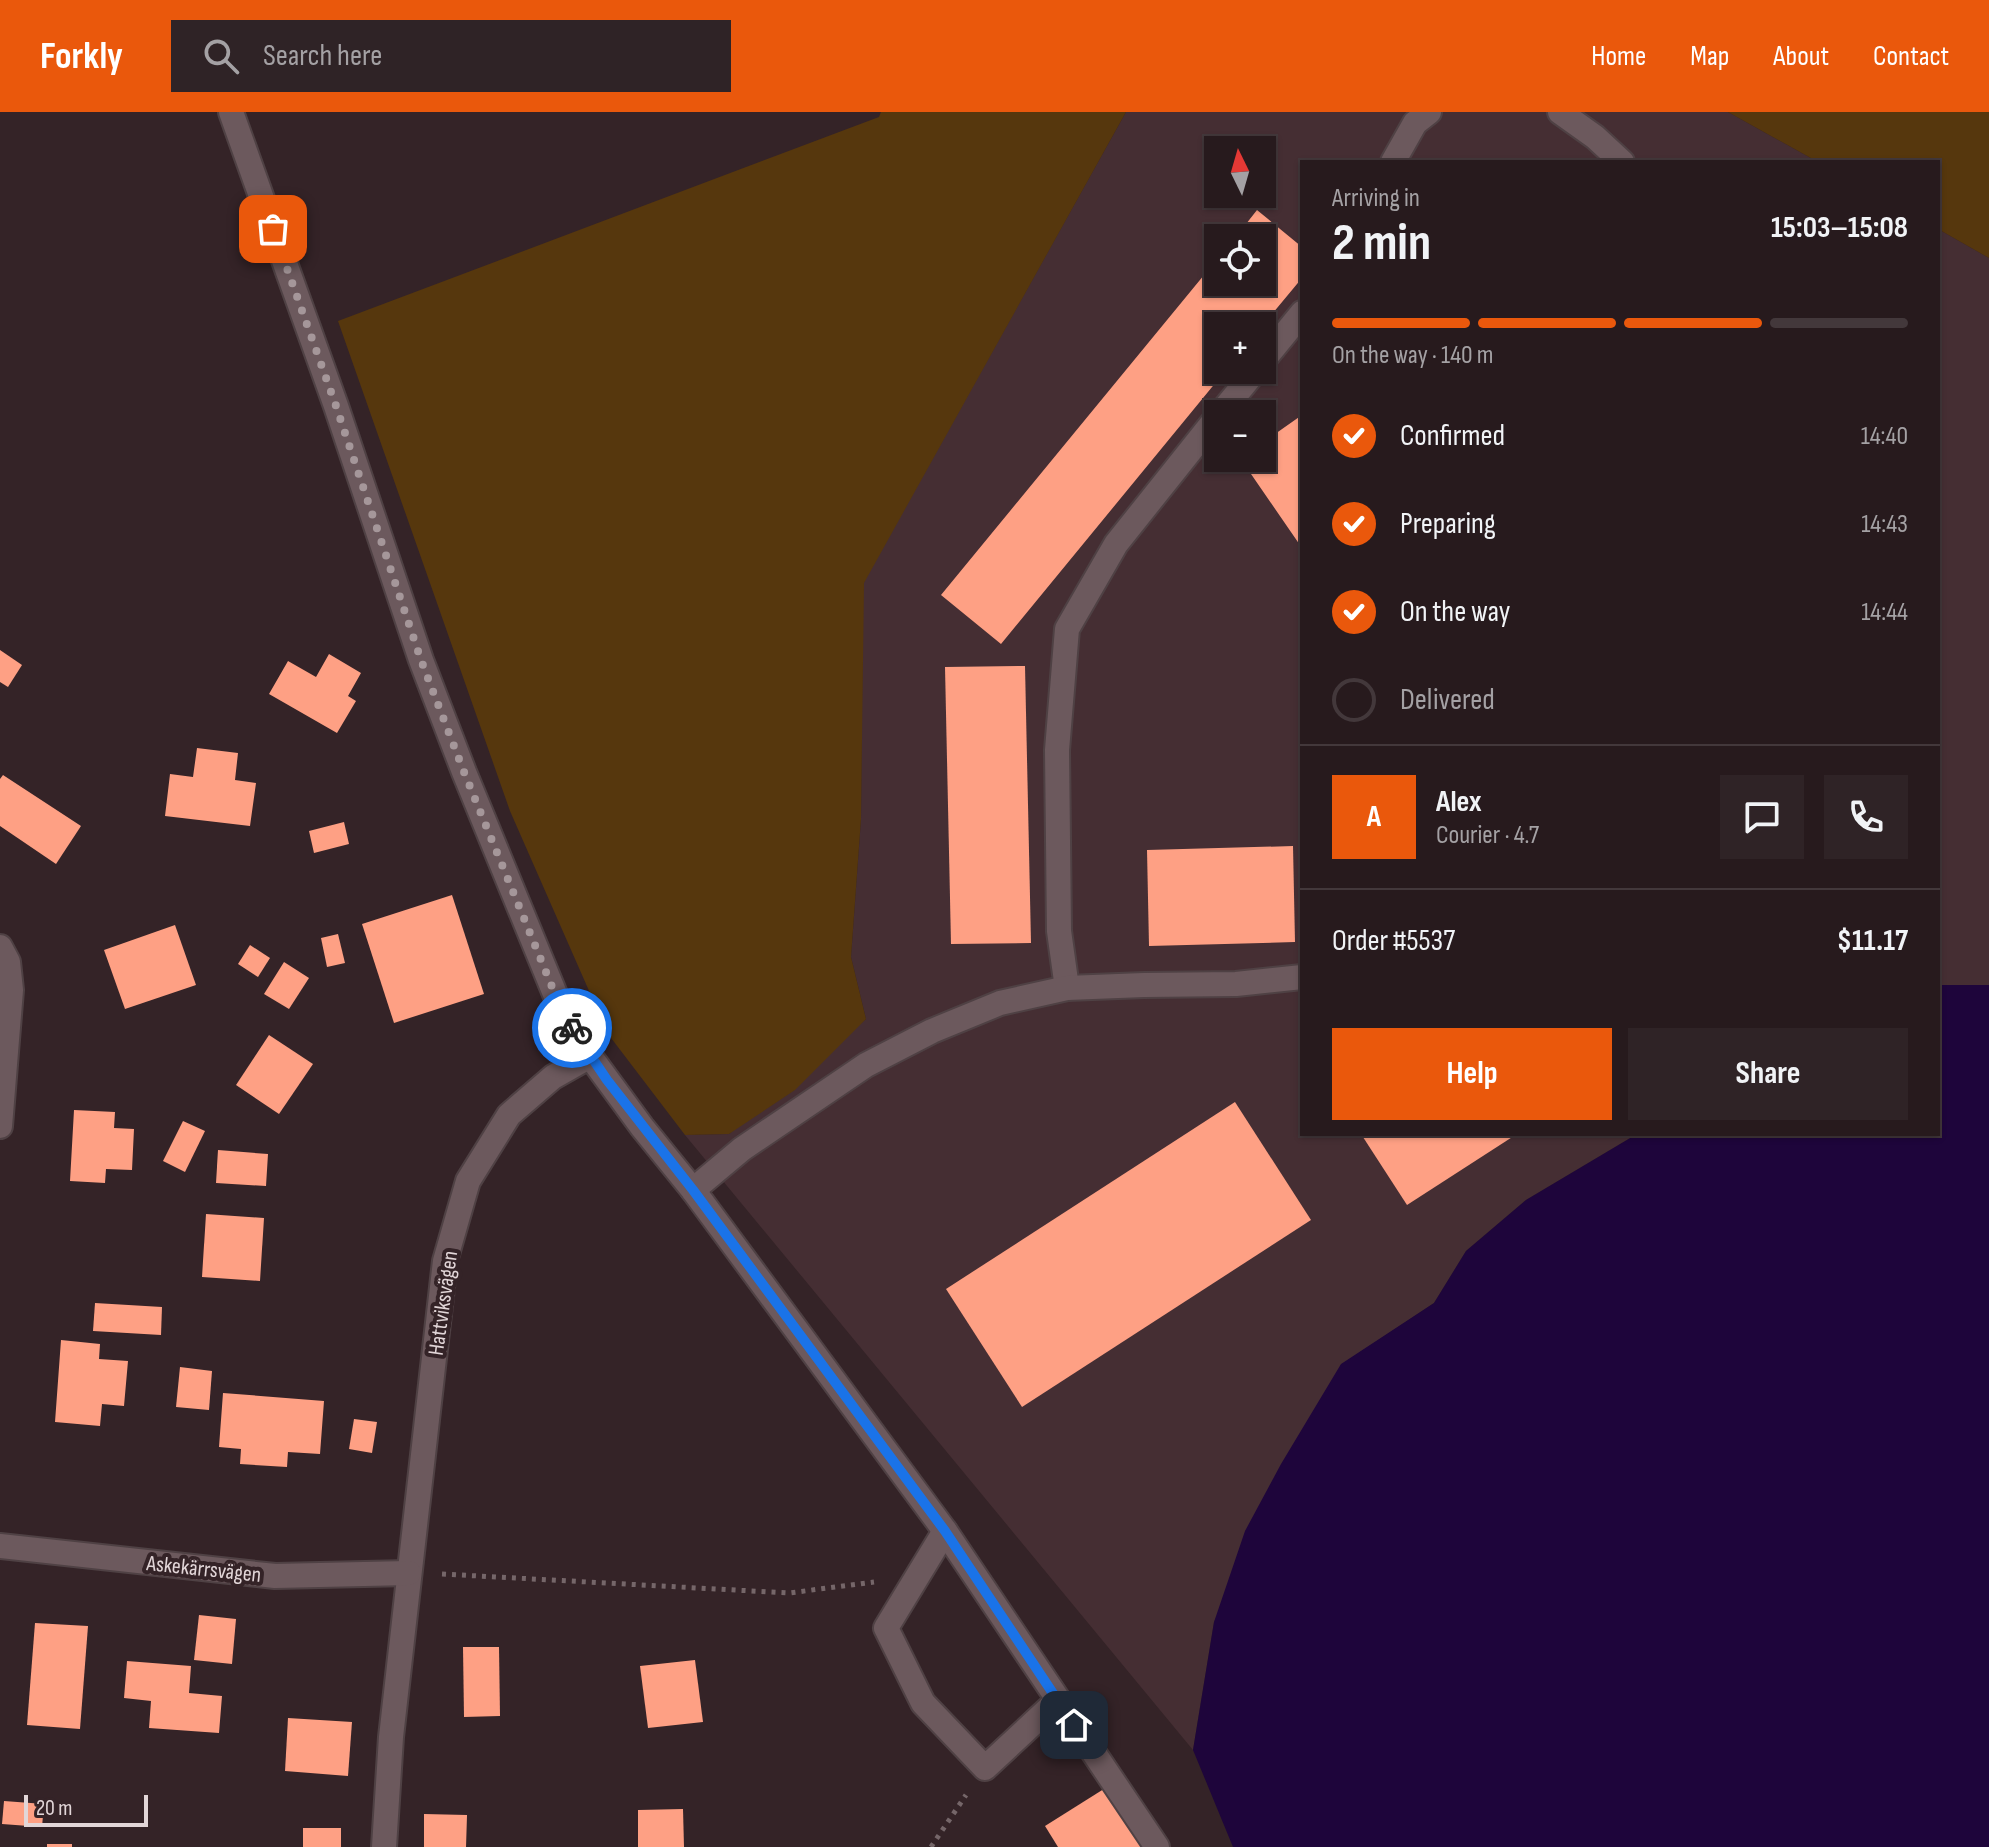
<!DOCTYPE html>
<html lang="en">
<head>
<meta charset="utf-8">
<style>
	body { margin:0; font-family:"Sofia Sans Condensed",sans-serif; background:#2f2326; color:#f1f3f6; height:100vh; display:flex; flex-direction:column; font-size:30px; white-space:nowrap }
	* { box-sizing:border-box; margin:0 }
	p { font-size:26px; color:#a4a1a4 }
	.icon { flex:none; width:44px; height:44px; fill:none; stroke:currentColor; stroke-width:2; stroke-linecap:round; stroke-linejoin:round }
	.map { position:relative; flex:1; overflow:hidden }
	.side { position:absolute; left:1300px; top:48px; width:640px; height:976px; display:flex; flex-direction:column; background:#271a1d; border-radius:0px; box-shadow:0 2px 6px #0004,0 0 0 2px #43383b }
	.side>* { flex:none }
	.needle { width:52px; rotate:355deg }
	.tools { position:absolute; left:1204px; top:24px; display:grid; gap:16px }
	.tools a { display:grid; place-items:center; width:72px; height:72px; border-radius:0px; background:#271a1d; box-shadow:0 2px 6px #0004,0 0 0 2px #43383b; font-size:40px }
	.scale { position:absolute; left:24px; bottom:20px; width:124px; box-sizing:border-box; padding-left:8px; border:4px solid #e2d6d8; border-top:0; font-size:22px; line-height:28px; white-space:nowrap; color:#e2d6d8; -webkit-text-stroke:6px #342327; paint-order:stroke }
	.pin { position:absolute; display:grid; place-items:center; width:68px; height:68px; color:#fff; margin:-34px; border-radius:16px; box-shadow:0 4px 12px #0006 }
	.courier { position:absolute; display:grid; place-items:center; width:80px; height:80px; margin:-40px; border:6px solid #1a73e8; border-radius:50%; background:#fff; color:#222; box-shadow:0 2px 10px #0007 }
	.head em { font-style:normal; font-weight:700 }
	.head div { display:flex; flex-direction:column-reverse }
	.head { display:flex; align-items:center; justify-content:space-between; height:136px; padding:0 32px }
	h1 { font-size:52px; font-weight:700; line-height:60px }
	.bar { display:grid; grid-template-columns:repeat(4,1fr); gap:12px 8px; align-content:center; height:96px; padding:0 32px }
	.bar i { height:10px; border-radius:6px; background:#43383b }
	.bar .on { background:#ea580c }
	.bar p { grid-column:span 4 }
	.line { display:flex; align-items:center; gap:20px; padding:0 32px; border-top:2px solid #43383b }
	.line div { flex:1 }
	.round { display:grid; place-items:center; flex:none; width:84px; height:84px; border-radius:0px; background:#2f2326 }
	ol { padding:0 32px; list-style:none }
	li { display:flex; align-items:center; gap:24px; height:88px }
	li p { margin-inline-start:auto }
	li .icon { padding:8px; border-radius:50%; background:#ea580c; color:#fff; stroke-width:4 }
	li:last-child { color:#a4a1a4 }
	li i { width:44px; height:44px; border:4px solid #43383b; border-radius:50% }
	.cta { display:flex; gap:16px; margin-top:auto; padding:16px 32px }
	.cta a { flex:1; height:92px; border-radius:0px; background:#ea580c; color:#fff; font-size:32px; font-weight:700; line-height:92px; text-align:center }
	.cta a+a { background:#2f2326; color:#f1f3f6 }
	header { display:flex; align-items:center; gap:48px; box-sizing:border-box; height:112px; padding:0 40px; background:#ea580c; color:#fff }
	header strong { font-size:38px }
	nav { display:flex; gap:44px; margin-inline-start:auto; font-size:28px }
	.search { width:560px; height:72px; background:#2f2326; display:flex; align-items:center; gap:20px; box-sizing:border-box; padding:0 28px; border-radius:0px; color:#a4a1a4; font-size:30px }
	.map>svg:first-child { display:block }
	.built { fill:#452e33; fill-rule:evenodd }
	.green { fill:#56370d }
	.water { fill:#1e053b }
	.building { fill:#fea084 }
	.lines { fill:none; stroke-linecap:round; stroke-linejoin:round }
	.minor-casing { stroke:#4f4144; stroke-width:28 }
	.path { stroke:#756669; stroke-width:5; stroke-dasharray:4 6; stroke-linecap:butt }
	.minor { stroke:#6c595d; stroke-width:24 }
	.done { stroke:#a5979a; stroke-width:8; stroke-dasharray:0 14.4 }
	.route { stroke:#1a73e8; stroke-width:10 }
	.labels { text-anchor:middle; stroke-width:8; stroke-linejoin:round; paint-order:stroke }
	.street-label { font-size:22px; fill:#e2d6d8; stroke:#342327 }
</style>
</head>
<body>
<header>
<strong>Forkly</strong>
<div class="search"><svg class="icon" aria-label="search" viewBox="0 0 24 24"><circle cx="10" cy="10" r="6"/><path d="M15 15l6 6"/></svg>Search here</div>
<nav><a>Home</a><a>Map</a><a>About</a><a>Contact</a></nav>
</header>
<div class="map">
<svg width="1989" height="1735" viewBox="0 0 1989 1735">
	<rect width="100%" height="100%" fill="#342327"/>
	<g class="built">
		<path d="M 1126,0 L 1728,0 L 1818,50 L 1302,50 L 1302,1022 L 1637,1022 L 1526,1088 L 1466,1139 L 1434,1191 L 1341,1253 L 1214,1510 L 1193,1638 L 685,1023 L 729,1022 L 866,907 L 851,845 L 861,707 L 863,471 ZM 1218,38 L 1262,38 L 1262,82 L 1218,82 ZM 1218,126 L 1262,126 L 1262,170 L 1218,170 ZM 1218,214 L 1262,214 L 1262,258 L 1218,258 ZM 1218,302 L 1262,302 L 1262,346 L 1218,346 Z"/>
		<path d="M 1938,117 L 1989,146 L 1989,873 L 1938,873 Z"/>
	</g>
	<g class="green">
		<path d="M 881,0 L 1126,0 L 864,471 L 861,707 L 851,845 L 866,907 L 795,978 L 729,1022 L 685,1023 L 608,922 L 510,699 L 338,209 L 879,5 Z"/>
		<path d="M 1728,0 L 1989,0 L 1989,146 L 1938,117 L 1938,50 L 1818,50 Z"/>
	</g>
	<path class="water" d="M 1938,873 L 1989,873 L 1989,1735 L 1233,1735 L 1193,1638 L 1214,1510 L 1245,1419 L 1281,1352 L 1341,1252 L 1434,1191 L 1466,1139 L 1526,1088 L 1637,1022 L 1938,1022 Z"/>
	<g class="building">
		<path d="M 1257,98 L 1302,135 L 1302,166 L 1262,214 L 1218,214 L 1218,258 L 1226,258 L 1001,532 L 941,483 L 1218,146 L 1218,170 L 1262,170 L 1262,126 L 1235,126 Z"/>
		<path d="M 1302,303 L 1302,436 L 1240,346 L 1262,346 L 1262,331 Z"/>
		<path d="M 0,538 L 22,553 L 8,575 L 0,570 Z"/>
		<path d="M 329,542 L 361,561 L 348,584 L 356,589 L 337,621 L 269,582 L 288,549 L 316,565 Z"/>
		<path d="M 1025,554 L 1031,831 L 951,832 L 945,555 Z"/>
		<path d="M 197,636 L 238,641 L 235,668 L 256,671 L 250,714 L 165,704 L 170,662 L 193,665 Z"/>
		<path d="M 3,663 L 81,714 L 56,752 L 0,714 L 0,667 Z"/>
		<path d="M 344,710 L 349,732 L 314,741 L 309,719 Z"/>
		<path d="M 1293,734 L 1295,830 L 1149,834 L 1147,738 Z"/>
		<path d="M 452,783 L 484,882 L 394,911 L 362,812 Z"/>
		<path d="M 175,813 L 196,873 L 125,897 L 104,838 Z"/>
		<path d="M 338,822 L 345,851 L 327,855 L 321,826 Z"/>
		<path d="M 250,833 L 270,846 L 258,865 L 238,852 Z"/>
		<path d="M 284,850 L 309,866 L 289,897 L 264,882 Z"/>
		<path d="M 269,923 L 313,952 L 279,1002 L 236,973 Z"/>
		<path d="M 1235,990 L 1311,1108 L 1022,1295 L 946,1177 Z"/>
		<path d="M 74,998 L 115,1000 L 114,1016 L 134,1017 L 132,1058 L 106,1057 L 105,1071 L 70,1069 Z"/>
		<path d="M 183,1009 L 205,1019 L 185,1060 L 163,1049 Z"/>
		<path d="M 1361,1022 L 1517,1022 L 1407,1093 Z"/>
		<path d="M 218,1038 L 268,1042 L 266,1074 L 216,1071 Z"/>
		<path d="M 206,1102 L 264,1106 L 260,1169 L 202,1165 Z"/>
		<path d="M 95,1191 L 162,1195 L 161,1223 L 93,1219 Z"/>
		<path d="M 61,1228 L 100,1232 L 99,1247 L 128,1249 L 124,1294 L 102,1292 L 100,1314 L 55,1310 Z"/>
		<path d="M 180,1255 L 212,1259 L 209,1298 L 176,1295 Z"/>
		<path d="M 223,1281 L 324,1289 L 320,1342 L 288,1340 L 287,1355 L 240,1352 L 241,1337 L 219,1335 Z"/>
		<path d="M 354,1307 L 377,1310 L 372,1341 L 349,1337 Z"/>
		<path d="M 199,1503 L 236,1507 L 232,1552 L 194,1548 Z"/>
		<path d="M 35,1511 L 88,1514 L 80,1617 L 27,1613 Z"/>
		<path d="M 463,1535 L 499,1535 L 500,1604 L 464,1605 Z"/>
		<path d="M 695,1548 L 703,1610 L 648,1616 L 640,1554 Z"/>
		<path d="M 127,1549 L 191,1554 L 189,1581 L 222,1584 L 219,1621 L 149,1616 L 151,1589 L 124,1586 Z"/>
		<path d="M 288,1606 L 352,1610 L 348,1664 L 285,1659 Z"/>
		<path d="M 1107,1675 L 1145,1735 L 1058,1735 L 1045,1714 Z"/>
		<path d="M 4,1689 L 44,1692 L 42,1715 L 2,1712 Z"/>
		<path d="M 683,1697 L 684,1735 L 638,1735 L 638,1698 Z"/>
		<path d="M 424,1702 L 467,1703 L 466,1735 L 424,1735 Z"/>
		<rect x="303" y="1716" width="38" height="19"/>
		<rect x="47" y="1732" width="25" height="3"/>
	</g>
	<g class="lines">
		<g class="minor-casing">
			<g id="minor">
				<path d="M 231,0 L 336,294 L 421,548 L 464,660 L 564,904 L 590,944 L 553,965 L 509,1003 L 468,1069 L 445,1149 L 391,1625 L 384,1735"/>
				<path d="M 1560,0 L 1595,25 L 1622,50"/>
				<path d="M 1393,50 L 1415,11 L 1429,0"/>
				<path d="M 1262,250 L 1302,201"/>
				<path d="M 1220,302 L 1256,258"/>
				<path d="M 0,835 L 8,850 L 11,878 L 0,1014"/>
				<path d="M 1067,876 L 1059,819 L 1057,638 L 1067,517 L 1116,432 L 1218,304"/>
				<path d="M 590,944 L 642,1015 L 693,1078 L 945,1419 L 1157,1735"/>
				<path d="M 693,1078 L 742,1037 L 866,953 L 932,919 L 1000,891 L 1067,876 L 1144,873 L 1236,872 L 1302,865"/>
				<path d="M 945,1419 L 886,1516 L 923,1591 L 985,1656 L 1057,1589"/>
				<path d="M 0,1434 L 275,1464 L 409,1461"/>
			</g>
		</g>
		<g class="path">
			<path d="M 442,1462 L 789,1481 L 874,1470"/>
			<path d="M 931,1735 L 966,1683"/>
		</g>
		<use href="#minor" class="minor"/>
	</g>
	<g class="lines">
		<path class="done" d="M 273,117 L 336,294 L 421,548 L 464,660 L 564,904 L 572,916"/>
		<path class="route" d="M 572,916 L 607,968 L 693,1078 L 945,1419 L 1074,1613"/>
	</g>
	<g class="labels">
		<g class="street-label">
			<text transform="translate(442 1191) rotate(-82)" y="8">Hattviksvägen</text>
			<text transform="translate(204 1456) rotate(6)" y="8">Askekärrsvägen</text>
		</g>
	</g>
</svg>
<div class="tools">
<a><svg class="needle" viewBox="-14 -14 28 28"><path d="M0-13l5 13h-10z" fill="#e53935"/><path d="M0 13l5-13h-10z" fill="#a4a1a4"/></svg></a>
<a><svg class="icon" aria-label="locate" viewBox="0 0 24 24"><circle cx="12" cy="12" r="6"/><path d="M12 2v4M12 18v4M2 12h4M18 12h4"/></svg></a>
<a>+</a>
<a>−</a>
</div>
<div class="scale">20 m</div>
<div class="pin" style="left:273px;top:117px;background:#ea580c"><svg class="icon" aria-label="bag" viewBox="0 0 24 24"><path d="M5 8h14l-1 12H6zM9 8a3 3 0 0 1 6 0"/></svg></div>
<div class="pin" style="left:1074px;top:1613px;background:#1f2937"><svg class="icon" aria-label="home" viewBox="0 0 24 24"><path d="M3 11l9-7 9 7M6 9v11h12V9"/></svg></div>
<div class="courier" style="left:572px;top:916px"><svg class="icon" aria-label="bike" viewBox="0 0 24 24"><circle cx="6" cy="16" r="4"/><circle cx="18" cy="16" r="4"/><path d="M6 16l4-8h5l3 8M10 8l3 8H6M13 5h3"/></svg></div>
<section class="side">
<div class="head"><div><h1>2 min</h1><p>Arriving in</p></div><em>15:03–15:08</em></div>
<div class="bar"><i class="on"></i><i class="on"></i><i class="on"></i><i></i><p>On the way · 140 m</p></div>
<ol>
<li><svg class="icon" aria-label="check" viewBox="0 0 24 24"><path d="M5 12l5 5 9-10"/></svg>Confirmed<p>14:40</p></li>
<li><svg class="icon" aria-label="check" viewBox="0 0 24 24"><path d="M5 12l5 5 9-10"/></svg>Preparing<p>14:43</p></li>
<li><svg class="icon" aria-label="check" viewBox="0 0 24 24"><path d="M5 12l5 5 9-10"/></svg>On the way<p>14:44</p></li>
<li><i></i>Delivered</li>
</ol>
<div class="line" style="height:144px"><b class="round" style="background:#ea580c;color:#fff">A</b><div><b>Alex</b><p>Courier · 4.7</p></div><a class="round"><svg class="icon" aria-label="chat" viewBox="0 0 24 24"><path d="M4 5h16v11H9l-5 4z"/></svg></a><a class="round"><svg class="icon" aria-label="phone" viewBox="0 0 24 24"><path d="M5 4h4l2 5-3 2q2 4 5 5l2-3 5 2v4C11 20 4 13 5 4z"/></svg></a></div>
<div class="line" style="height:104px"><div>Order #5537</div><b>$11.17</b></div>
<div class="cta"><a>Help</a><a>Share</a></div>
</section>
</div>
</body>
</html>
